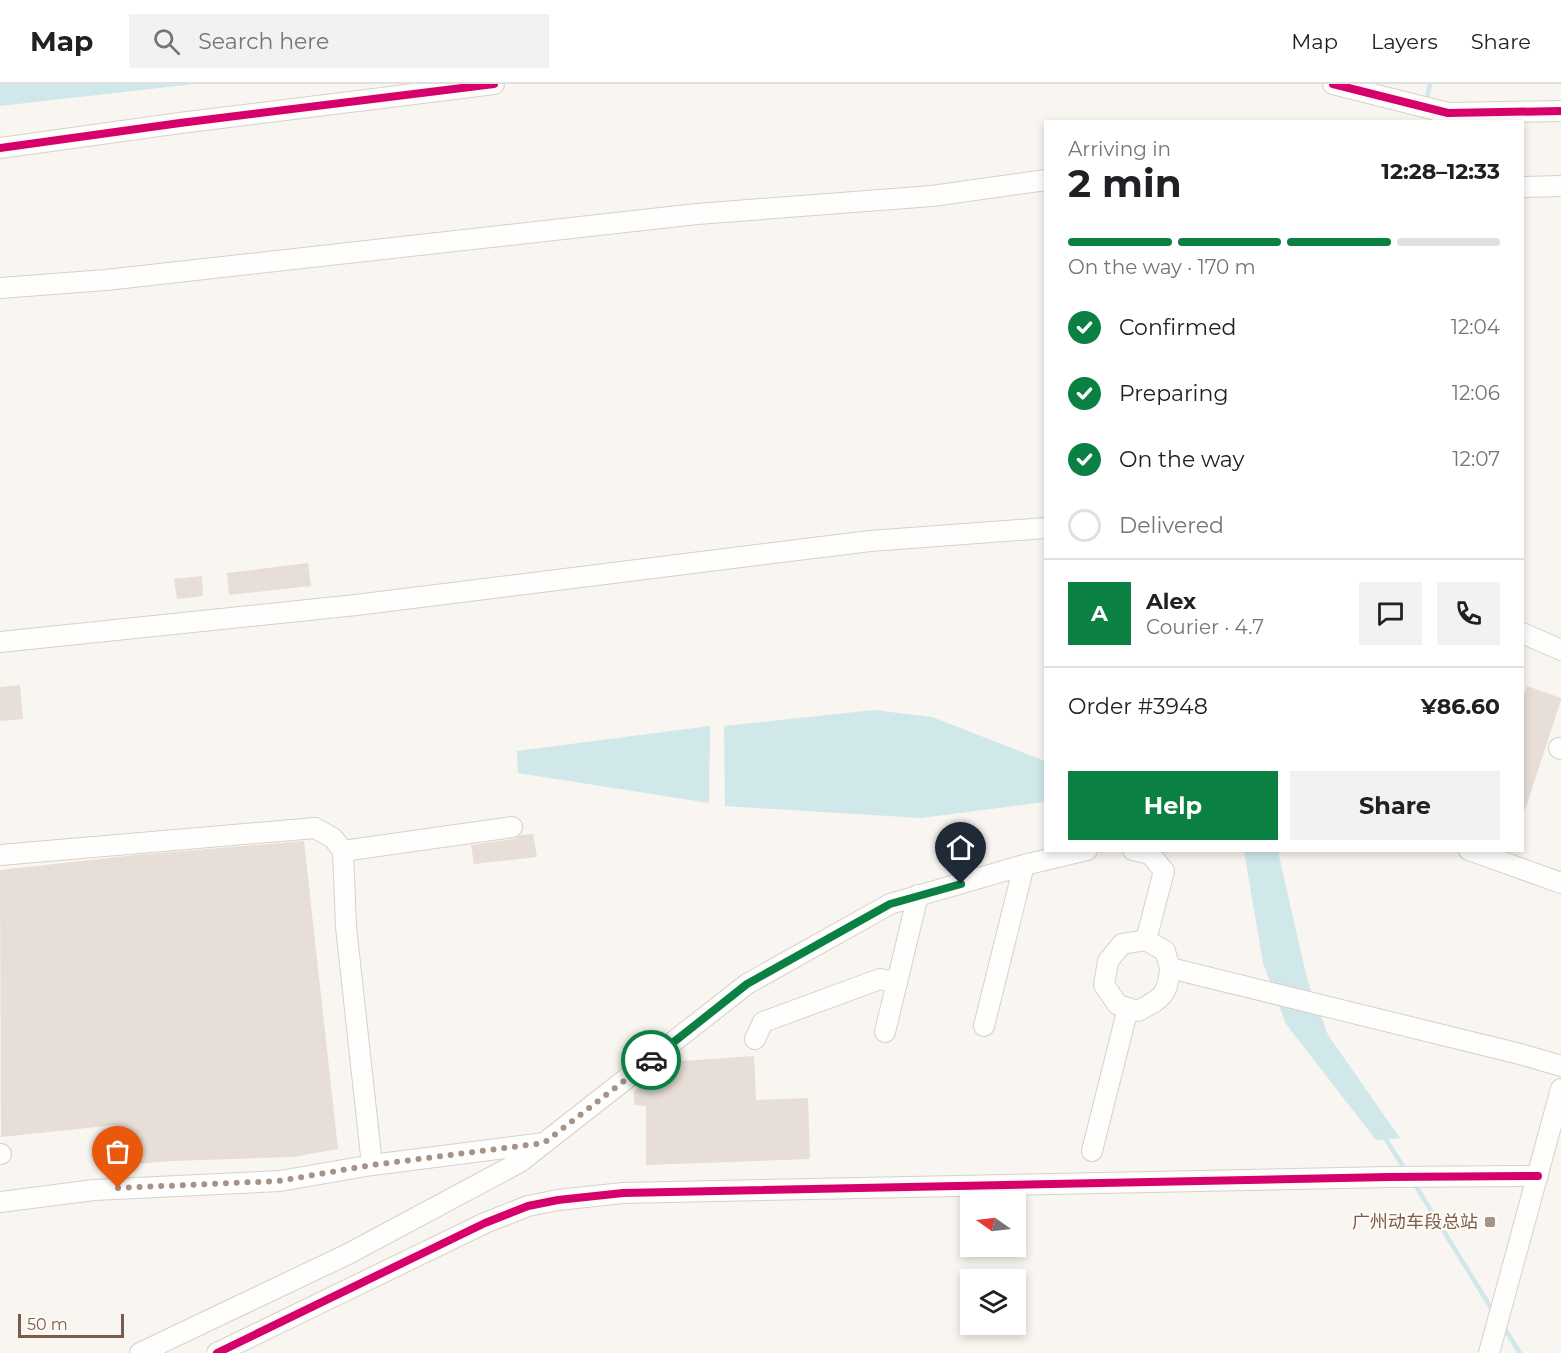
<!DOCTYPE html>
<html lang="en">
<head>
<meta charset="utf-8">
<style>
	body { margin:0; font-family:Montserrat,"Noto Sans SC",sans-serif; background:#f2f2f2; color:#202124; height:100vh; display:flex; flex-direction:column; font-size:22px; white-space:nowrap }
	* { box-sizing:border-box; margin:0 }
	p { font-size:20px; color:#757577 }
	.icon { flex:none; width:33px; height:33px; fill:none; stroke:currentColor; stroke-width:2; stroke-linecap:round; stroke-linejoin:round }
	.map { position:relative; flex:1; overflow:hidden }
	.sheet { position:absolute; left:1044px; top:36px; width:480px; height:732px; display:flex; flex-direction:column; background:#fff; border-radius:0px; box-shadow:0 3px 9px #0003 }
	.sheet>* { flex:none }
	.needle { width:39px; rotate:284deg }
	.controls { position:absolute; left:960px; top:1107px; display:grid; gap:12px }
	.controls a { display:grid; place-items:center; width:66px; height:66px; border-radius:0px; background:#fff; box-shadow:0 3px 9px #0003; font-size:30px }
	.scale { position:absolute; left:18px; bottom:15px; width:106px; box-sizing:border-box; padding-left:6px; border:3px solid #7a5c4d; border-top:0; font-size:16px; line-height:21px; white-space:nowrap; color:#7a5c4d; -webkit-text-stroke:4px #fffaf3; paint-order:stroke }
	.pin { position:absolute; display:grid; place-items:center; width:51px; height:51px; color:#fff; margin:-62px -26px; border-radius:50% 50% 50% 0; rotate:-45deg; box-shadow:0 0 6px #0007 }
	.pin .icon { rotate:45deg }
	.courier { position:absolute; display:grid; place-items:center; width:60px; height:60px; margin:-30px; border:4px solid #0b8043; border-radius:50%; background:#fff; color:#222; box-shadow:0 2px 8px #0007 }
	.head em { font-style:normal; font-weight:700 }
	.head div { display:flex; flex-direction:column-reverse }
	.head { display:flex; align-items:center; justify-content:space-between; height:102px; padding:0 24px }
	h1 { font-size:39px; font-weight:700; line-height:45px }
	.bar { display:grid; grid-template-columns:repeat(4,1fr); gap:9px 6px; align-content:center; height:72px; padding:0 24px }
	.bar i { height:8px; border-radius:4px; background:#e0e0e0 }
	.bar .active { background:#0b8043 }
	.bar p { grid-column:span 4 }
	.line { display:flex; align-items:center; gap:15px; padding:0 24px; border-top:2px solid #e0e0e0 }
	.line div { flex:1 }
	.round { display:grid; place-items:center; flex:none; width:63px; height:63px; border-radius:0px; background:#f2f2f2 }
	ol { padding:0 24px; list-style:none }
	li { display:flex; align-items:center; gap:18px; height:66px }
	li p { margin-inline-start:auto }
	li .icon { padding:6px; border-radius:50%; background:#0b8043; color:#fff; stroke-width:4 }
	li:last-child { color:#757577 }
	li i { width:33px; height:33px; border:3px solid #e0e0e0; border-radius:50% }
	.primary-button { display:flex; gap:12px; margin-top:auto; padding:12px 24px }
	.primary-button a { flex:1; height:69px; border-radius:0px; background:#0b8043; color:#fff; font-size:24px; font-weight:700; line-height:69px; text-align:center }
	.primary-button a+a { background:#f2f2f2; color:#202124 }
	header { display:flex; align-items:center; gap:36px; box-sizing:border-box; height:84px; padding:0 30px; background:#fff; border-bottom:2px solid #e0e0e0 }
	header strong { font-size:28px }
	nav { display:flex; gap:33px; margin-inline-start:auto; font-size:21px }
	.search { width:420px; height:54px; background:#f2f2f2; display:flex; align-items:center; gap:15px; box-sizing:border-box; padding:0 21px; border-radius:0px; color:#757577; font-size:22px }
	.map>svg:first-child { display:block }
	.water { fill:#d0e8ea }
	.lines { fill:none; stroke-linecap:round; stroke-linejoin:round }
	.stream { stroke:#d0e8ea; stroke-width:4.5 }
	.building { fill:#e6ded7 }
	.minor-casing { stroke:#d7d1cb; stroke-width:22 }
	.minor { stroke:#fefefd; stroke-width:20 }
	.cycleway-casing { stroke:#fffaf3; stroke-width:11 }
	.cycleway { stroke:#d6006c; stroke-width:8 }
	.done { stroke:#a69286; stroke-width:6; stroke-dasharray:0 10.8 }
	.route { stroke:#0b8043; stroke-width:8 }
	.poi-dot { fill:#a69286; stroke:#fffaf3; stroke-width:2 }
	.labels { text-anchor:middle; stroke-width:4.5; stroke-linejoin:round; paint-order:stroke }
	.poi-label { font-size:18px; fill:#7a5c4d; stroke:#fffaf3; text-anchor:end }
</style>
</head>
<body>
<header>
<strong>Map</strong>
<div class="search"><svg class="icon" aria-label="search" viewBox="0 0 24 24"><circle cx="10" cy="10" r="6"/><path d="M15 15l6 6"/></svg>Search here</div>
<nav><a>Map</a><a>Layers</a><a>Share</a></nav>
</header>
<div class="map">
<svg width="1561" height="1269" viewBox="0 0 1561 1269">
	<rect width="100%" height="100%" fill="#f9f5f0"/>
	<g class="water">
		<path d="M 0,0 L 194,0 L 0,22 Z"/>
		<path d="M 874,626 L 932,633 L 1045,677 L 1045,718 L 921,734 L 725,722 L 724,642 Z"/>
		<path d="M 710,642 L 709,719 L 518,689 L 517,667 Z"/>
		<path d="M 1244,767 L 1278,767 L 1307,895 L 1328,951 L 1400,1054 L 1376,1056 L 1286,940 L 1263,879 Z"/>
	</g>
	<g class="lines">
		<g class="stream">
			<path d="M 1426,18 L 1430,0"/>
			<path d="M 1383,1051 L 1406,1087"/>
			<path d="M 1414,1099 L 1493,1227"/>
			<path d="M 1503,1242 L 1520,1269"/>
		</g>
	</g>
	<g class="building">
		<path d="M 308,479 L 311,502 L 229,511 L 227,489 Z"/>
		<path d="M 202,492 L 203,512 L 177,515 L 174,495 Z"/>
		<path d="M 20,601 L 23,635 L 0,637 L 0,603 Z"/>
		<path d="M 1527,602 L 1561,614 L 1561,616 L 1525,726 L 1522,726 L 1522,616 Z"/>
		<path d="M 533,750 L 537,773 L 474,780 L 471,761 L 514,755 L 521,751 Z"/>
		<path d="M 304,757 L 338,1065 L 293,1073 L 171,1077 L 115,1082 L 115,1041 L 1,1053 L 0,786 L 136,771 Z"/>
		<path d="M 754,972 L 756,1016 L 808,1014 L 810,1075 L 646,1081 L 646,1022 L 634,1021 L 634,1008 L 648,993 L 668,978 Z"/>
	</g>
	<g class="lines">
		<g class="minor-casing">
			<g id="minor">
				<path d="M 1333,0 L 1448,29 L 1561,27"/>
				<path d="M 0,64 L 180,39 L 494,0"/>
				<path d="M 1522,103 L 1561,102"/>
				<path d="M 0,204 L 106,196 L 697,130 L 932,112 L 1046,96"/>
				<path d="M 1522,549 L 1561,566"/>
				<path d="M 0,558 L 356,521 L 870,457 L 1046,444"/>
				<path d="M 1559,664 L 1561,665"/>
				<path d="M 1133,766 L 1150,770 L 1164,787 L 1146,856 L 1165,867 L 1170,884 L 1520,970 L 1561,982"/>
				<path d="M 1469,766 L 1561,799"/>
				<path d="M 343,767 L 512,743"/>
				<path d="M 0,771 L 315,744 L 333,754 L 343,767 L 346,843 L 372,1081"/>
				<path d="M 1146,856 L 1122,860 L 1108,877 L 1104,901 L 1118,921 L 1138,927 C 1162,914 1168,912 1170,884"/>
				<path d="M 984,942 L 1024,781"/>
				<path d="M 885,948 L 918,811"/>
				<path d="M 755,955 L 763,938 L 880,895 L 897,899"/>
				<path d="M 1092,1067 L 1128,924"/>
				<path d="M 0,1070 L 1,1070"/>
				<path d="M 0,1118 L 94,1106 L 280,1097 L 372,1081 L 544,1059"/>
				<path d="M 140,1269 L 348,1170 L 520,1078 L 747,900 L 890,820 L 1024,781 L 1087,766"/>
				<path d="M 217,1269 L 485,1139 L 528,1122 L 558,1116 L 623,1109 L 1389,1093 L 1538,1092"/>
				<path d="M 1489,1269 L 1561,1005"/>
			</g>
		</g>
		<use href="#minor" class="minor"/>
		<g class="cycleway-casing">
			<g id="cycleway">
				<path d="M 1333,0 L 1448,29 L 1561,27"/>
				<path d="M 0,64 L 180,39 L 494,0"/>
				<path d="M 217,1269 L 485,1139 L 528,1122 L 558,1116 L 623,1109 L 1389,1093 L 1538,1092"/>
			</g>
		</g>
		<use href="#cycleway" class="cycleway"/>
	</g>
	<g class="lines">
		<path class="done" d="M 118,1104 L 279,1097 L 372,1081 L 544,1059 L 651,976"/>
		<path class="route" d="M 651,976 L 747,900 L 890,820 L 961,800"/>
	</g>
	<rect class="poi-dot" x="1484" y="1132" width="12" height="12" rx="3"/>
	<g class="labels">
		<g class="poi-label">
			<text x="1478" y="1144">广州动车段总站</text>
		</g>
	</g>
</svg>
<div class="controls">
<a><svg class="needle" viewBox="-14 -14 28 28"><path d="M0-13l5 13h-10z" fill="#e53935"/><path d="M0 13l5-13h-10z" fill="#757577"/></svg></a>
<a><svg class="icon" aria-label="layers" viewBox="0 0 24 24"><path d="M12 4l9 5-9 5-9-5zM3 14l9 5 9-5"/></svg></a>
</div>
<div class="scale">50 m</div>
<div class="pin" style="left:118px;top:1104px;background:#ea580c"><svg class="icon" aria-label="bag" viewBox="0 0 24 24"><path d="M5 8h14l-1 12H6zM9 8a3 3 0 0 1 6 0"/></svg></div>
<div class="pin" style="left:961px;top:800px;background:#1f2937"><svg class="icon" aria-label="home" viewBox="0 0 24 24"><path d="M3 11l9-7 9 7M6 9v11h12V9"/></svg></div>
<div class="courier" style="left:651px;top:976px"><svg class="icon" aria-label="car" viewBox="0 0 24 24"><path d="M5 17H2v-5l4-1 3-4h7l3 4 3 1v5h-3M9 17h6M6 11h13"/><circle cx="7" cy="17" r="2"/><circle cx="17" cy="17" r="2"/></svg></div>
<section class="sheet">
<div class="head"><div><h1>2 min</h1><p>Arriving in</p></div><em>12:28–12:33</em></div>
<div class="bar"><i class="active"></i><i class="active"></i><i class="active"></i><i></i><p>On the way · 170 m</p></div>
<ol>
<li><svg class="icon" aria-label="check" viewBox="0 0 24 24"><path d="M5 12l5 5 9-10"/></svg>Confirmed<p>12:04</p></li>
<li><svg class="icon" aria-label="check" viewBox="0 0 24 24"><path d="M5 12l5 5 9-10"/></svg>Preparing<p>12:06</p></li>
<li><svg class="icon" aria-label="check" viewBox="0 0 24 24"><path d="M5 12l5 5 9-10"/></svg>On the way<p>12:07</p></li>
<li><i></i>Delivered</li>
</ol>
<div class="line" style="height:108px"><b class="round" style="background:#0b8043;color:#fff">A</b><div><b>Alex</b><p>Courier · 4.7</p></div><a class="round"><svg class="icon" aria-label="chat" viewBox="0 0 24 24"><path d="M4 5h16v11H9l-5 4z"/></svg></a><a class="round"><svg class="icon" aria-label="phone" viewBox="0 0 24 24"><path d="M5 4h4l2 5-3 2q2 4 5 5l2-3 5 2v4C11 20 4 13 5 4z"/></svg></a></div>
<div class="line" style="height:78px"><div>Order #3948</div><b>¥86.60</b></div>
<div class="primary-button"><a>Help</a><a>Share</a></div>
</section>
</div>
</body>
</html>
